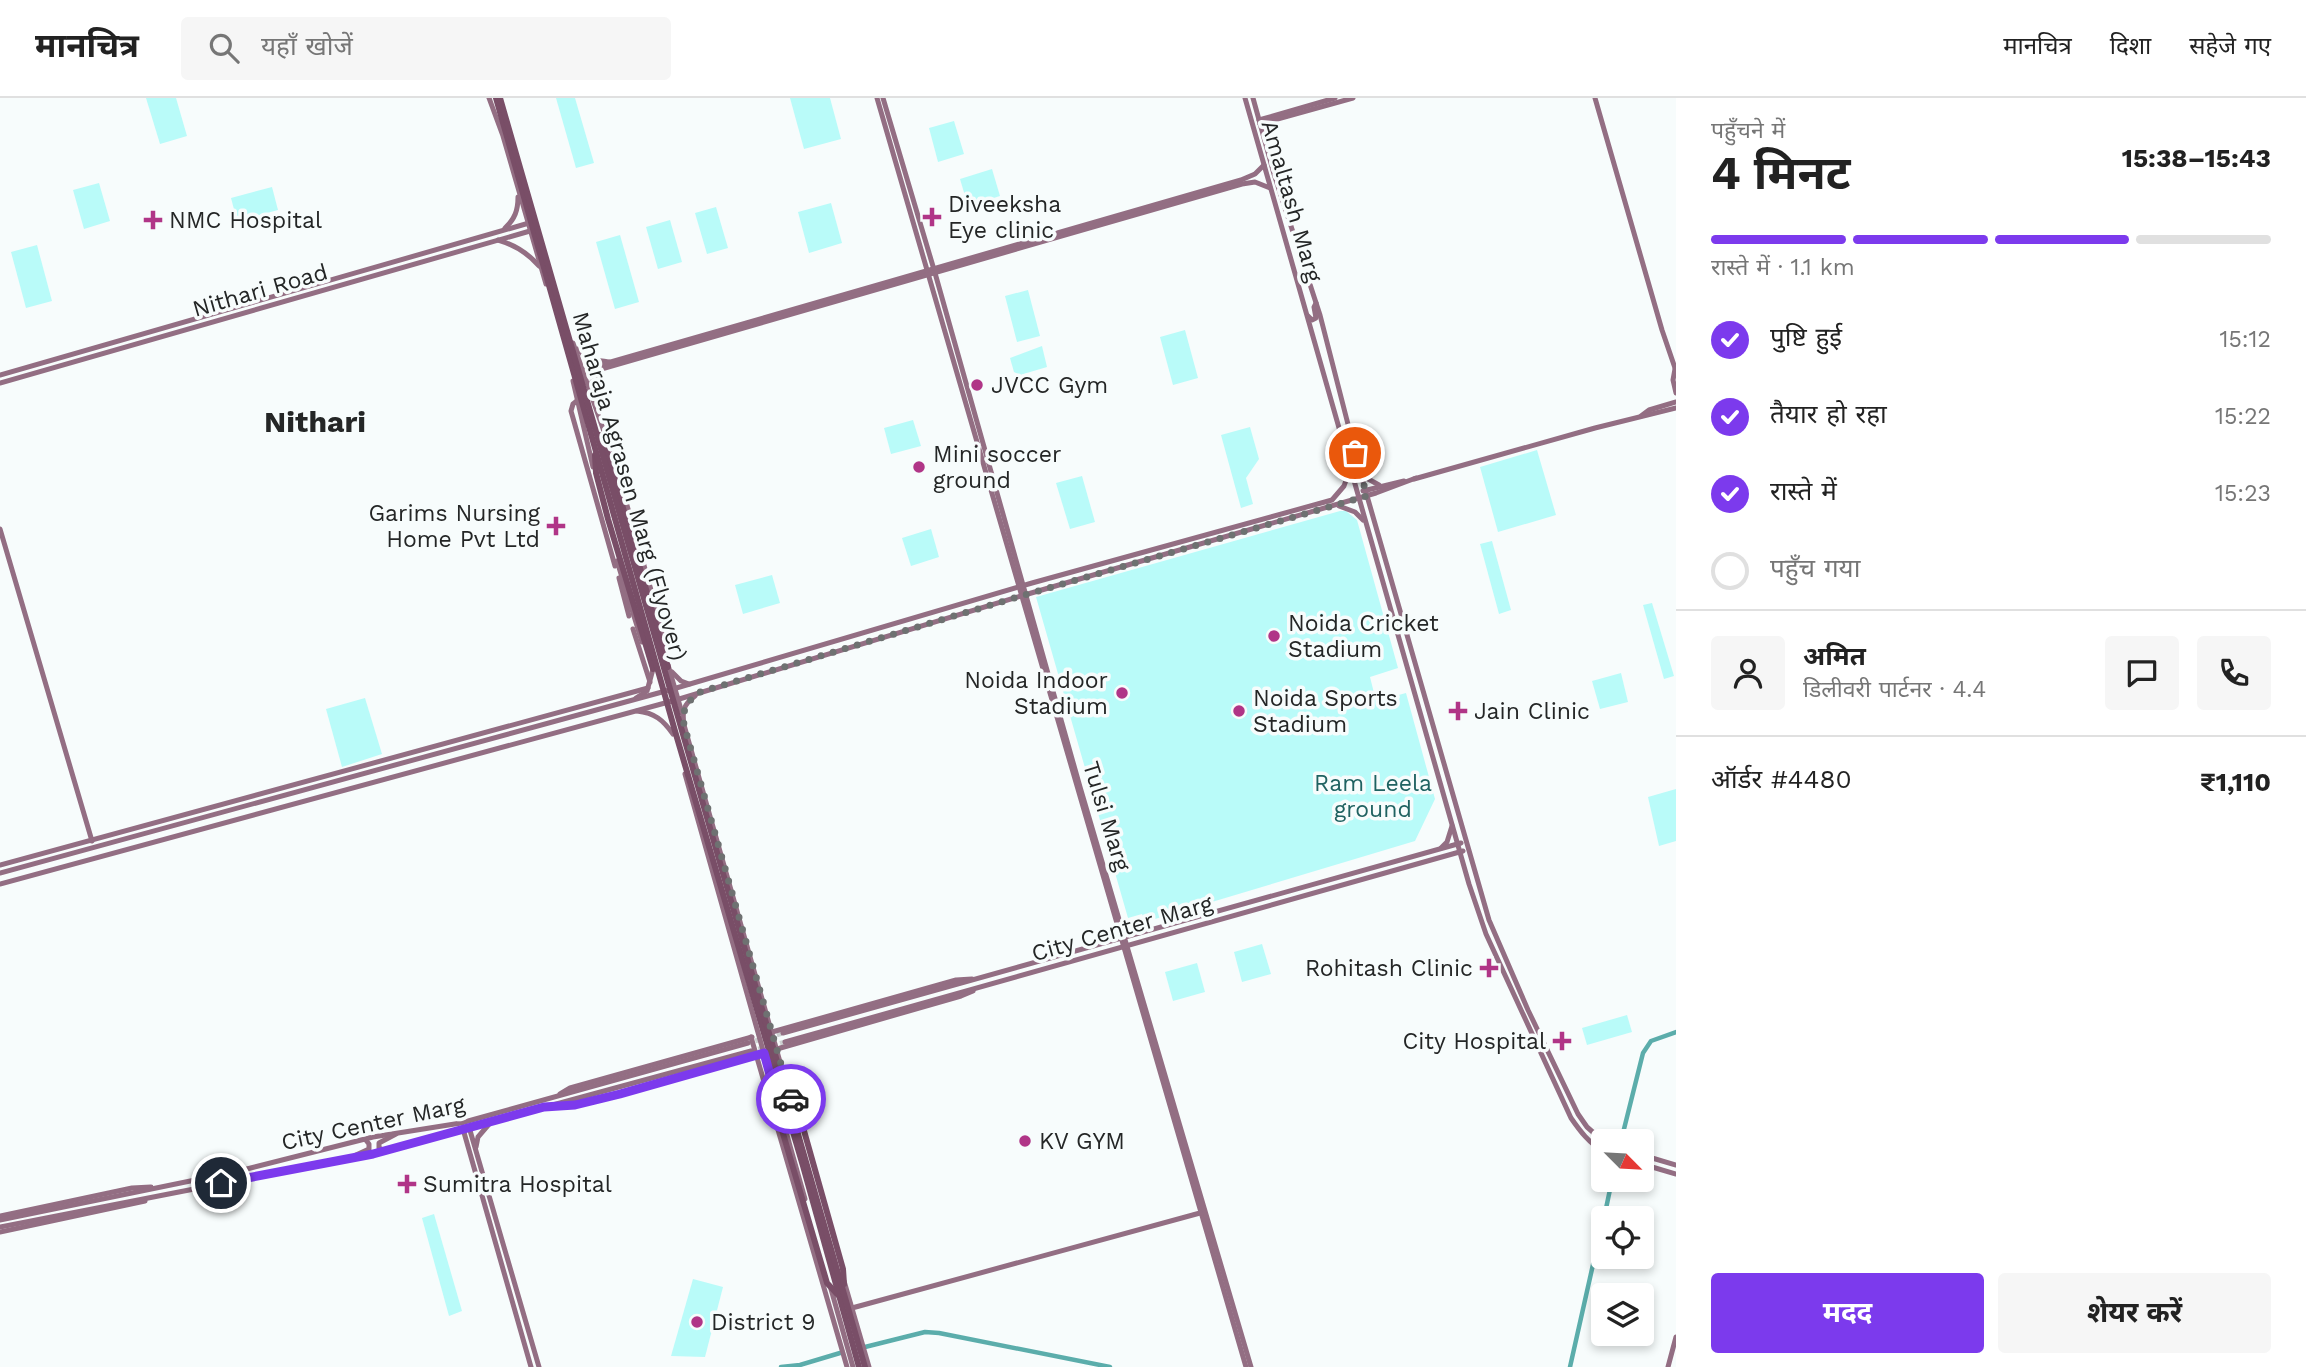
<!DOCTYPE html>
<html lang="hi">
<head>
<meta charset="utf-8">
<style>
	body { margin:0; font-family:"Work Sans","Noto Sans Devanagari",sans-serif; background:#f6f6f6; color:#222; height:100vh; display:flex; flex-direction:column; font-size:26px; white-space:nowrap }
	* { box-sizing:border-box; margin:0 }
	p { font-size:23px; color:#767676 }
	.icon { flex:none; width:38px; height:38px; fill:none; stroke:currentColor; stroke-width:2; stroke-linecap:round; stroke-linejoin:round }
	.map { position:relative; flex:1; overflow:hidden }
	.details { display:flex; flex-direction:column; background:#fff; width:630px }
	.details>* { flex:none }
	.needle { width:46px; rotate:114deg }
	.tools { position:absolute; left:1591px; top:1031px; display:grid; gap:14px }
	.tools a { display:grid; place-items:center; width:63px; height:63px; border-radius:7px; background:#fff; box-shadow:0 4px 10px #0003; font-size:35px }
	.pin { position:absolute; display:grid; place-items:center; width:60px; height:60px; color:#fff; margin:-30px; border:4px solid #fff; border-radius:50%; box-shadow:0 2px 7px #0007 }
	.courier { position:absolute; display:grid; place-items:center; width:70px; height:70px; margin:-35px; border:5px solid #7c3aed; border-radius:50%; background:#fff; color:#222; box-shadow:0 2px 9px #0007 }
	.headline em { font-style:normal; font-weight:700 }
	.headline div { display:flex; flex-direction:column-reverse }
	.headline { display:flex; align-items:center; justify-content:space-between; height:119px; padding:0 35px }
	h1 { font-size:46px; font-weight:700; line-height:52px }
	.bar { display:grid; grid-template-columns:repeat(4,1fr); gap:10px 7px; align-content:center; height:84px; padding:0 35px }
	.bar i { height:9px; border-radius:5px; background:#e0e0e0 }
	.bar .current { background:#7c3aed }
	.bar p { grid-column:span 4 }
	.line { display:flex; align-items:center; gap:18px; padding:0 35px; border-top:2px solid #e0e0e0 }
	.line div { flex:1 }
	.round { display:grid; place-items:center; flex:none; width:74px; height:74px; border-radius:7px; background:#f6f6f6 }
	ol { padding:0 35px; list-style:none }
	li { display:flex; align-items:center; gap:21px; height:77px }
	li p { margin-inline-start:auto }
	li .icon { padding:7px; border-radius:50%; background:#7c3aed; color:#fff; stroke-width:4 }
	li:last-child { color:#767676 }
	li i { width:38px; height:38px; border:4px solid #e0e0e0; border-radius:50% }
	.action { display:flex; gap:14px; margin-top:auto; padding:14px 35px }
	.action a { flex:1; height:80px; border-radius:7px; background:#7c3aed; color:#fff; font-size:28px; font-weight:700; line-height:80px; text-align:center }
	.action a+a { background:#f6f6f6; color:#222 }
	header { display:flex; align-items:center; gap:42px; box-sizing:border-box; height:98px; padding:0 35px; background:#fff; border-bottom:2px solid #e0e0e0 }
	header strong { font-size:33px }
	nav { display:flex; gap:38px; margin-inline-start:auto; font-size:24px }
	.search { width:490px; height:63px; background:#f6f6f6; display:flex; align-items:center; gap:18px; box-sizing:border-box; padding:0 24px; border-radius:7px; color:#767676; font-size:26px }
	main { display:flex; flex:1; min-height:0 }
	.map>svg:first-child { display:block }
	.green { fill:#b9fbf9 }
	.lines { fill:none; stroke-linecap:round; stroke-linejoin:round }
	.canal { stroke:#5badab; stroke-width:4.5 }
	.secondary-tunnel { stroke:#cdd1d1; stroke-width:5; stroke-dasharray:5 2.5; stroke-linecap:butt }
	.secondary { stroke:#936e83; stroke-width:5 }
	.primary { stroke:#794e67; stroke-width:6 }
	.primary-bridge { stroke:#794e67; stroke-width:6 }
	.done { stroke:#6e7171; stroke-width:7; stroke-dasharray:0 12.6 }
	.route { stroke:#7c3aed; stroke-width:9 }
	.poi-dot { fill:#b03587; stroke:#f7fcfc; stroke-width:2.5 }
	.labels { text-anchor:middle; stroke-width:7; stroke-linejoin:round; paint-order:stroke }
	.street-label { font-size:23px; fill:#242626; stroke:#f7fcfc }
	.poi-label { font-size:23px; fill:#242626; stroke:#f7fcfc; text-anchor:start }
	.park-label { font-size:23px; fill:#1f6261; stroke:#f7fcfc }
	.district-label { font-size:30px; font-weight:bold; fill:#242626; stroke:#f7fcfc }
</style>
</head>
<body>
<header>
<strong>मानचित्र</strong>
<div class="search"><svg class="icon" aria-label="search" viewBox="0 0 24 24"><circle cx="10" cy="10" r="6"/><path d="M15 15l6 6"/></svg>यहाँ खोजें</div>
<nav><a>मानचित्र</a><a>दिशा</a><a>सहेजे गए</a></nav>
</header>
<main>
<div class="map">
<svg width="1676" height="1269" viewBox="0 0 1676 1269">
	<rect width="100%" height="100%" fill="#f7fcfc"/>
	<g class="green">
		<path d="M 146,0 L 176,0 L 187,38 L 160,46 Z"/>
		<path d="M 556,0 L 575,0 L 594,65 L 576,70 Z"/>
		<path d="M 790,0 L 830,0 L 841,41 L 804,51 Z"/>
		<path d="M 954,23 L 964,56 L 938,64 L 929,30 Z"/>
		<path d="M 992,71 L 1000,98 L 968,108 L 960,81 Z"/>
		<path d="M 99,85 L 110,123 L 84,131 L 73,92 Z"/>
		<path d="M 272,89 L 278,112 L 237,123 L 231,100 Z"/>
		<path d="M 831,105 L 842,145 L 809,155 L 798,114 Z"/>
		<path d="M 716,109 L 728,150 L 707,156 L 695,115 Z"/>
		<path d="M 670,122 L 682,164 L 658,171 L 646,129 Z"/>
		<path d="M 620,137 L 639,204 L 615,211 L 596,144 Z"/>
		<path d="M 37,147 L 52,203 L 26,210 L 11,154 Z"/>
		<path d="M 1028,192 L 1040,238 L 1017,244 L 1005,198 Z"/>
		<path d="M 1185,232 L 1198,280 L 1173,287 L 1160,239 Z"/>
		<path d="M 1042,248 L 1047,269 L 1020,277 L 1014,274 L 1010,260 Z"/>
		<path d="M 913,322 L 921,348 L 891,356 L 884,330 Z"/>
		<path d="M 1250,329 L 1259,361 L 1246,380 L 1253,406 L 1241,410 L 1221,337 Z"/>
		<path d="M 1537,352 L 1556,417 L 1498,434 L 1480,369 Z"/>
		<path d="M 1082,378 L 1095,424 L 1070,431 L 1056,385 Z"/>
		<path d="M 1340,413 L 1346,413 L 1357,422 L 1398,570 L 1370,579 L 1376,603 L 1406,595 L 1435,701 L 1415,743 L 1145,824 L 1142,816 L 1128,820 L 1036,499 Z"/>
		<path d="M 931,431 L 939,459 L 911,468 L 902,440 Z"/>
		<path d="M 1492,443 L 1511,512 L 1499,516 L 1480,446 Z"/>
		<path d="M 772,477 L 780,505 L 743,516 L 735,487 Z"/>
		<path d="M 1652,505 L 1674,578 L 1664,581 L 1643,507 Z"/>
		<path d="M 1621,575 L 1628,604 L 1600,611 L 1592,583 Z"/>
		<path d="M 365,600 L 382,656 L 342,669 L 326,611 Z"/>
		<path d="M 1676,691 L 1676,743 L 1659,748 L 1648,699 Z"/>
		<path d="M 1262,846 L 1271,876 L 1242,884 L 1234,854 Z"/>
		<path d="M 1197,865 L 1205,894 L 1173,903 L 1165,874 Z"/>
		<path d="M 1627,917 L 1632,934 L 1587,947 L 1582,930 Z"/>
		<path d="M 434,1116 L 462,1213 L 449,1218 L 422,1120 Z"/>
		<path d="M 693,1181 L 723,1189 L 705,1259 L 671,1258 Z"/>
	</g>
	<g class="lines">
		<g class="canal">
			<path d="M 1621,1043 L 1643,955 L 1651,943 L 1676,934"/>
			<path d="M 1604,1120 L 1612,1082"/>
			<path d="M 861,1250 L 925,1234 L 939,1235 L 1110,1269"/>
			<path d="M 781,1269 L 800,1267 L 840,1255"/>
			<path d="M 1570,1269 L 1603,1122"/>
		</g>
		<g class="secondary-tunnel">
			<path d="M 748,945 L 783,935"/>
			<path d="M 751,953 L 785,944"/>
		</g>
		<g class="secondary">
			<path d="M 489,0 L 503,38 L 546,186"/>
			<path d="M 877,0 L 1246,1269"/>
			<path d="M 883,0 L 935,175 L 1080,689 L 1251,1269"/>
			<path d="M 1245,0 L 1469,786 L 1486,836 L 1571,1020 C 1580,1033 1589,1045 1603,1053"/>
			<path d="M 1253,0 L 1274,76 L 1320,217 L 1361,377 L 1489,822 L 1528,912 L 1578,1016 L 1587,1029 L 1603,1043"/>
			<path d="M 1595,0 L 1662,232 L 1676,273"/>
			<path d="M 1259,22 L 1335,0"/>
			<path d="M 1260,26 L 1353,0"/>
			<path d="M 505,130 C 515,121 518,112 518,99"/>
			<path d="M 498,142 C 515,147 528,155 539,168"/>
			<path d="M 1308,218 L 1312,222 L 1316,220 L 1314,209 L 1316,205"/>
			<path d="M 573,245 L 615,365 L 664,538 L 666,554"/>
			<path d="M 578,251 C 586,262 596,262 609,264"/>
			<path d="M 1675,271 L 1673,282 L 1676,295"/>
			<path d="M 583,272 L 1241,82 L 1255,76 L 1264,67"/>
			<path d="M 584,276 L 1242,86 L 1255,84 L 1270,90"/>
			<path d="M 0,277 L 529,125"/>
			<path d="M 573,283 L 593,369"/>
			<path d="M 0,285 L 530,133"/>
			<path d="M 590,291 L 591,285 L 601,273"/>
			<path d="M 578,302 L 573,306 L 571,313 L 615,468"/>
			<path d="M 1641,318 L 1649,312 L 1676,304"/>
			<path d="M 1361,377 L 1379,387"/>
			<path d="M 1414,381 L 1595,330 L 1676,310"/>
			<path d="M 1363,393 L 1404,383"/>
			<path d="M 1339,408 L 1355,414 L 1363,422"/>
			<path d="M 0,431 L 92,743"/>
			<path d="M 617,463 L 642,544"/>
			<path d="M 619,480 L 629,518"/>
			<path d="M 633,531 L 650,584"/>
			<path d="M 668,567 L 682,615"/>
			<path d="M 672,574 L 681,583 L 689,586"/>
			<path d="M 695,598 C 683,607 682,613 684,627 L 790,999"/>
			<path d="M 636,600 L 647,593 L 653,571"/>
			<path d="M 637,613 C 655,615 663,622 673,636"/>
			<path d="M 685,676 L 805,1101"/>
			<path d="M 1441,750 L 1447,744 L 1452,728"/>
			<path d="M 0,767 L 648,590"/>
			<path d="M 0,775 L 673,591 L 1032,485 L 1332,402 L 1344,388 L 1350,371"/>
			<path d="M 0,786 L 676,602 L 1021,498 L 1376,395 L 1416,380"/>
			<path d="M 1106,844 L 1116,827"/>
			<path d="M 772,934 L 956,882 L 972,881"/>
			<path d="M 783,935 L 1461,745"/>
			<path d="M 751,939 L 847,1269"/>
			<path d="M 785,944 L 1463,753"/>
			<path d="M 777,951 L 961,898 L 973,893"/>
			<path d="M 560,996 L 570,990 L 752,939"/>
			<path d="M 557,1008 L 575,1007 L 620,996 L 757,957"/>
			<path d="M 469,1029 L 539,1269"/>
			<path d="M 463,1031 L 531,1269"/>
			<path d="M 476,1049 L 478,1039 L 490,1025"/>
			<path d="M 385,1053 L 379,1050 L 379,1045 L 396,1036"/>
			<path d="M 356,1057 L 369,1051 L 369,1046 L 365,1041"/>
			<path d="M 1642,1057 L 1676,1067"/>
			<path d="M 1642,1066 L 1676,1076"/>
			<path d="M 0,1118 L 132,1090 L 151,1089"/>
			<path d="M 0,1122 L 239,1073 L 373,1039 L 461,1025 L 748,945"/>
			<path d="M 0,1129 L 373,1056 L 751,953"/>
			<path d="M 0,1134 L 145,1103"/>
			<path d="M 844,1183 L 869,1269"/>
			<path d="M 831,1191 L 853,1269"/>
			<path d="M 852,1210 L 1200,1115"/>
			<path d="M 1668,1269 L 1676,1239"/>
		</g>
		<g class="primary">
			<path d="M 599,337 L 606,350 L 668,569"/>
			<path d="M 595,357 L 596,375 L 608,421 L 653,571"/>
			<path d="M 783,971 L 789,982 L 799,1015"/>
			<path d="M 769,973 L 768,983 L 779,1022"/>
		</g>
		<g class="primary-bridge">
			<path d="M 496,0 L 675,633 L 803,1068 L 859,1269"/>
			<path d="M 500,0 L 865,1269"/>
			<path d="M 799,1015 L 843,1171 L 844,1186"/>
			<path d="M 779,1022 L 827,1185 L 838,1197"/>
		</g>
	</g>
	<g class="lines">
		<path class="done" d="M 791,1001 L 684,627 C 682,610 687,604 700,594 L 1021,498 L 1367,398 L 1355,355"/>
		<path class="route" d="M 221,1085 L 373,1056 L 544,1009 L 575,1007 L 620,996 L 764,955 L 785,1031 L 798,1026 L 791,1001"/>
	</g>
	<g class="poi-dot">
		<path d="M928.5 108.5h7v7h7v7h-7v7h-7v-7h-7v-7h7z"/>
		<path d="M149.5 111.5h7v7h7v7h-7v7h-7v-7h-7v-7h7z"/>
		<circle cx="977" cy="287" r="7"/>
		<circle cx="919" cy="369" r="7"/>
		<path d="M552.5 417.5h7v7h7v7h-7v7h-7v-7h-7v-7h7z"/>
		<circle cx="1274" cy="538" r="7"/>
		<circle cx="1122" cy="595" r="7"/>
		<circle cx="1239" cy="613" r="7"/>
		<path d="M1454.5 602.5h7v7h7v7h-7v7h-7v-7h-7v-7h7z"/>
		<path d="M1485.5 859.5h7v7h7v7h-7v7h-7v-7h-7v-7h7z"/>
		<path d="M1558.5 932.5h7v7h7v7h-7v7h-7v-7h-7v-7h7z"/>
		<circle cx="1025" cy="1043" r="7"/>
		<path d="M403.5 1075.5h7v7h7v7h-7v7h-7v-7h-7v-7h7z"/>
		<circle cx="697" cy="1224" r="7"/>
	</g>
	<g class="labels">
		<g class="street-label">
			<text transform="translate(1292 103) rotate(74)" y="8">Amaltash Marg</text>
			<text transform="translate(260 192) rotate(-16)" y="8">Nithari Road</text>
			<text transform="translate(630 388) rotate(74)" y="8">Maharaja Agrasen Marg (Flyover)</text>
			<text transform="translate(1107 718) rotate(73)" y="8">Tulsi Marg</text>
			<text transform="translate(1122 830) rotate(-16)" y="8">City Center Marg</text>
			<text transform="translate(373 1025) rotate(-12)" y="8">City Center Marg</text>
		</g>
		<g class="poi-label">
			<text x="948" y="114">Diveeksha<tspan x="948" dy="26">Eye clinic</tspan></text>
			<text x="169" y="130">NMC Hospital</text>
			<text x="991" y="295">JVCC Gym</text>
			<text x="933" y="364">Mini soccer<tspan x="933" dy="26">ground</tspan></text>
			<text x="540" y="423" text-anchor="end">Garims Nursing<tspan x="540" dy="26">Home Pvt Ltd</tspan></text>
			<text x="1288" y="533">Noida Cricket<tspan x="1288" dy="26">Stadium</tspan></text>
			<text x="1108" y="590" text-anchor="end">Noida Indoor<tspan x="1108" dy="26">Stadium</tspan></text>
			<text x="1253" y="608">Noida Sports<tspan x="1253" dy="26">Stadium</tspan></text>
			<text x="1474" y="621">Jain Clinic</text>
			<text x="1473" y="878" text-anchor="end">Rohitash Clinic</text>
			<text x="1546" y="951" text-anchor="end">City Hospital</text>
			<text x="1039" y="1051">KV GYM</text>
			<text x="423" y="1094">Sumitra Hospital</text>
			<text x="711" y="1232">District 9</text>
		</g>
		<g class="park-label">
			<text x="1373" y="693">Ram Leela<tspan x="1373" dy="26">ground</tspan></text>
		</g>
		<g class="district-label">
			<text x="315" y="334">Nithari</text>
		</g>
	</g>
</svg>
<div class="tools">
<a><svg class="needle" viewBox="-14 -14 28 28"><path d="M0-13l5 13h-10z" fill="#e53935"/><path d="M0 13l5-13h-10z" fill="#767676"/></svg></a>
<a><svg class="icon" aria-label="locate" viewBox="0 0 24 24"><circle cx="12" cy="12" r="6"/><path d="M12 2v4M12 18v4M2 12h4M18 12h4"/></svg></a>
<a><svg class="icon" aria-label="layers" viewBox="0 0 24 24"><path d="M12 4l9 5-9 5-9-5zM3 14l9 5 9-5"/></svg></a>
</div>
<div class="pin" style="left:1355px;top:355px;background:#ea580c"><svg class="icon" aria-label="bag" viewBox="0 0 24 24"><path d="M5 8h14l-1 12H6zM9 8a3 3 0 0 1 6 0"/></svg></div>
<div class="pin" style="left:221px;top:1085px;background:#1f2937"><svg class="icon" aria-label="home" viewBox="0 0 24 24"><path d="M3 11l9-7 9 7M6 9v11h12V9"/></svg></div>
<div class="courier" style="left:791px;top:1001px"><svg class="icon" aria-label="car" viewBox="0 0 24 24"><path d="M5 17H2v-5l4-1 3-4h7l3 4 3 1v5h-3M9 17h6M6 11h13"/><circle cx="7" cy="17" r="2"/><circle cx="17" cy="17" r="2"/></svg></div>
</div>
<section class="details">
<div class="headline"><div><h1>4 मिनट</h1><p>पहुँचने में</p></div><em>15:38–15:43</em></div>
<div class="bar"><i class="current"></i><i class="current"></i><i class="current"></i><i></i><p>रास्ते में · 1.1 km</p></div>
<ol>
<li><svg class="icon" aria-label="check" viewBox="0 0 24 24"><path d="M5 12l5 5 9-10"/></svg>पुष्टि हुई<p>15:12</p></li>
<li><svg class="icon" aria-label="check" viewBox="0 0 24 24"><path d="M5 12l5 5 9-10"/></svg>तैयार हो रहा<p>15:22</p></li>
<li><svg class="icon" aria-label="check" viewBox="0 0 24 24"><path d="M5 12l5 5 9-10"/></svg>रास्ते में<p>15:23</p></li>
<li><i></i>पहुँच गया</li>
</ol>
<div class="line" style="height:126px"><a class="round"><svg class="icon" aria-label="person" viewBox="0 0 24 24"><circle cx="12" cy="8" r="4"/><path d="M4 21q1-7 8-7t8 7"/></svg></a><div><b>अमित</b><p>डिलीवरी पार्टनर · 4.4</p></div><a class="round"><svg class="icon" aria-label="chat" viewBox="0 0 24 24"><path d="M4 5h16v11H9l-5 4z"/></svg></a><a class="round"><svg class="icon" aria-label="phone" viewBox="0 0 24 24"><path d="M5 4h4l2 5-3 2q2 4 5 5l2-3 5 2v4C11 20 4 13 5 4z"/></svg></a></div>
<div class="line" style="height:91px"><div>ऑर्डर #4480</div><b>₹1,110</b></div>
<div class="action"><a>मदद</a><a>शेयर करें</a></div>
</section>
</main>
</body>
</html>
